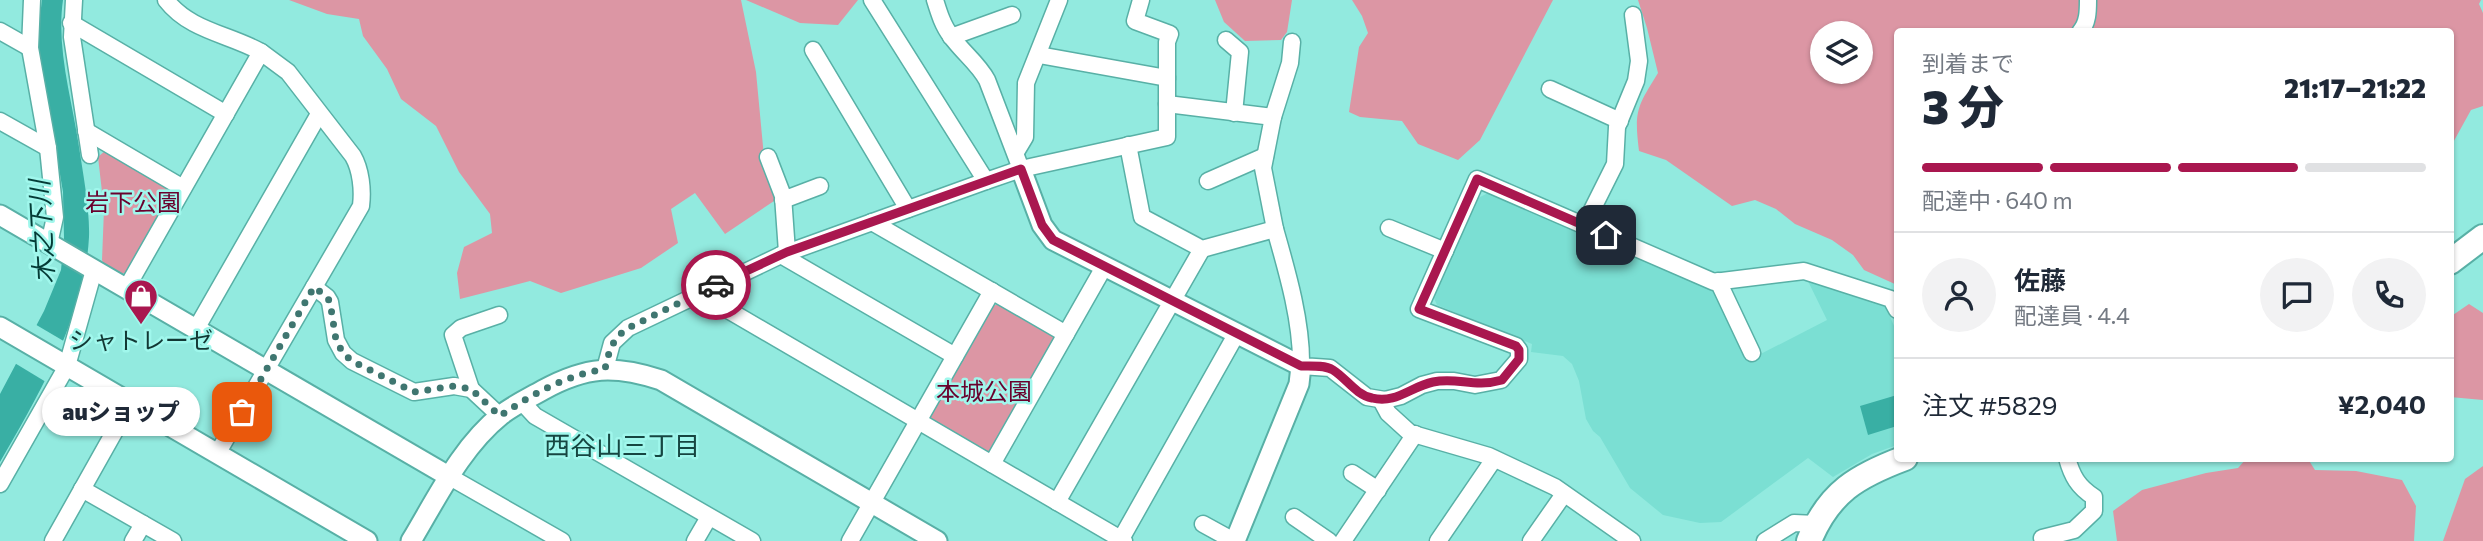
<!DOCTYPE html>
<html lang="ja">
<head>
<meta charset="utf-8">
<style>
	body { margin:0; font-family:Commissioner,"Noto Sans JP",sans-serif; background:#f2f2f3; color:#1f2937; height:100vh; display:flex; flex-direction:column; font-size:26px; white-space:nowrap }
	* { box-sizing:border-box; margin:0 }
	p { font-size:23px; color:#747a83 }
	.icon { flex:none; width:38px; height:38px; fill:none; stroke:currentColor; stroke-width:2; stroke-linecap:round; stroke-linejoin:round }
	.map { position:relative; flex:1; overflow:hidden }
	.sheet { position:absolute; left:1894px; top:28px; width:560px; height:434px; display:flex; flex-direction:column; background:#fff; border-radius:7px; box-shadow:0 2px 5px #0004 }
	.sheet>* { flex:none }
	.fabs { position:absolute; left:1810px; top:21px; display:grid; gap:14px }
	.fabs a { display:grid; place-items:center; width:63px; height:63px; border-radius:50%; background:#fff; box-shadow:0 2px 5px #0004; font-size:35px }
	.pin { position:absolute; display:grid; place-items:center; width:60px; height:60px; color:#fff; margin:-30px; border-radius:14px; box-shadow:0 4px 10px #0006 }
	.courier { position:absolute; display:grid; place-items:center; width:70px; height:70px; margin:-35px; border:5px solid #a9174f; border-radius:50%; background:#fff; color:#222; box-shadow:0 2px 9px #0007 }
	.bubble { position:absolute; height:49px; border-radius:24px; background:#fff; box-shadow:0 2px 5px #0004; font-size:23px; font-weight:800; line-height:49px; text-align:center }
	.summary em { font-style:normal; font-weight:800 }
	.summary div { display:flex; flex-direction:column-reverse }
	.summary { display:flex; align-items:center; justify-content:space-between; height:119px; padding:0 28px }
	h1 { font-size:46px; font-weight:800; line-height:52px }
	.bar { display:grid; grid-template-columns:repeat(4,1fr); gap:10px 7px; align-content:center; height:84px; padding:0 28px }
	.bar i { height:9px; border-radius:5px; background:#e0e1e3 }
	.bar .selected { background:#a9174f }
	.bar p { grid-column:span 4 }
	.line { display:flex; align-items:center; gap:18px; padding:0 28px; border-top:2px solid #e0e1e3 }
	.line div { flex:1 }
	.round { display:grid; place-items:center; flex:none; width:74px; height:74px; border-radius:37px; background:#f2f2f3 }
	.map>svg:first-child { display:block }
	.built { fill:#7bdfd3 }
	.green { fill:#dc96a4; fill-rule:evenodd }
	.water { fill:#39afa4 }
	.pier { fill:#92eadf }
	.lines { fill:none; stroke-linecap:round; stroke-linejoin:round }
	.minor-casing { stroke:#58b0a6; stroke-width:19 }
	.tertiary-casing { stroke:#58b0a6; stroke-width:23 }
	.primary-casing { stroke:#58b0a6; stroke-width:28 }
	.minor { stroke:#fff; stroke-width:16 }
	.tertiary { stroke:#fff; stroke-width:19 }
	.primary { stroke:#fff; stroke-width:24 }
	.done { stroke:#3f7670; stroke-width:7; stroke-dasharray:0 12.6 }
	.route { stroke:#a9174f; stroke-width:9 }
	.labels { text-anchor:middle; stroke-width:5; stroke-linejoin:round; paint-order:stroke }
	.park-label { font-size:24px; fill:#6a012d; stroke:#a0f7ec }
	.poi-label { font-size:24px; fill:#123834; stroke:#a0f7ec }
	.water-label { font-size:26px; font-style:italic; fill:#043b36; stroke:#a0f7ec }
	.neighbourhood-label { font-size:26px; fill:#164641; stroke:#a0f7ec }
</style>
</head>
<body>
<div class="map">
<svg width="2483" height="541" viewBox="0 0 2483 541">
	<rect width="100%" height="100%" fill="#92eadf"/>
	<path class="built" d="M 1488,193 L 1717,290 L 1749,360 L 1827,320 L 1806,277 L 1886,307 L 1897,333 L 1897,445 L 1872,454 L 1833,477 L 1808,458 L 1721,522 L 1700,523 L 1663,515 L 1630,488 L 1600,437 L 1593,431 L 1586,419 L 1579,381 L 1572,364 L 1563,356 L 1531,352 L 1532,344 L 1437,305 L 1433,296 L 1478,198 Z"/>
	<g class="green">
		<path d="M 289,0 L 741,0 L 756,72 L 764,157 L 777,199 L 725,234 L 695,193 L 671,209 L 678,243 L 641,268 L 561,293 L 530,281 L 460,299 L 457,273 L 464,247 L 492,233 L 490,214 L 459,172 L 436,126 L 401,99 L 387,69 L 363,36 L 359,19 L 327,14 Z"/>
		<path d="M 746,0 L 858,0 L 838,25 L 800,23 Z"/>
		<path d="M 1215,0 L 1292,0 L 1287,32 L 1281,40 L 1245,41 L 1224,22 Z"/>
		<path d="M 1352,0 L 1553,0 L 1480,140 L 1458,160 L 1418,144 L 1402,121 L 1360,117 L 1349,112 L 1359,47 L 1368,33 L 1362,16 Z"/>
		<path d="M 1638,0 L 2481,0 L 2479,4 L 2483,13 L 2483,106 L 2471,110 L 2450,148 L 2450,32 L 1897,32 L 1897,285 L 1864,270 L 1853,255 L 1832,240 L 1795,224 L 1776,209 L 1755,200 L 1732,206 L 1666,160 L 1639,151 C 1634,111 1637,107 1658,73 L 1647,28 ZM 1822,33 L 1860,33 L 1860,72 L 1822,72 Z"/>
		<path d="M 106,150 L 170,188 L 171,193 L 125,273 L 118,274 L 104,265 L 102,260 L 104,209 L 98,157 Z"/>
		<path d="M 1001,303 L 1052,333 L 1055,341 L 992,451 L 985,452 L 932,423 L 930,414 L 993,306 Z"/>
		<path d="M 2469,304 L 2483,313 L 2483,400 L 2450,397 L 2450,317 Z"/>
		<path d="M 2246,459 L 2308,459 L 2315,470 L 2356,471 L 2402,480 L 2416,506 L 2414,541 L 2117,541 L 2113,511 L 2142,490 L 2206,473 L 2238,468 Z"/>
		<path d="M 2483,466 L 2483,541 L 2443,541 L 2465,479 Z"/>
	</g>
	<g class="water">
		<path d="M 42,0 L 63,0 C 56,49 72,99 79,147 C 83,173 90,211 89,237 C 85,315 39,395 0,462 L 0,394 L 44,311 L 61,270 L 64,238 L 63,192 L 37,39 Z"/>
		<path d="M 1897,395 L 1897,426 L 1868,435 L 1860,406 Z"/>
	</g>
	<path class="pier" d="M 33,323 L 67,343 L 46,382 L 13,362 Z"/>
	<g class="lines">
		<g class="minor-casing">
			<g id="minor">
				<path d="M 32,0 L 30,48 L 48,148 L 55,217 L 49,244"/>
				<path d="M 74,0 L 72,37 L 90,155"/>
				<path d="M 166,0 C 190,31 229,34 261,52"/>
				<path d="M 872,0 L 986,181"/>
				<path d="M 935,0 C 939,13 943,26 951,36 C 962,52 978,63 987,80 L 1021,169"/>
				<path d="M 71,23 L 226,114"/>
				<path d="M 0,31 L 30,48"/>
				<path d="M 2080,32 C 2088,23 2088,11 2088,0"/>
				<path d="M 951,37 L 1012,15"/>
				<path d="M 1226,40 L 1240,52 L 1234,113"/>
				<path d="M 813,50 L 908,209"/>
				<path d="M 1039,55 L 1167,78"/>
				<path d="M 1550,89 L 1620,121"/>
				<path d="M 1167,104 L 1273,117 L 1263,168 L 1275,229"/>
				<path d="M 1273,117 L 1290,63 L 1292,42"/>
				<path d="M 0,121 L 48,148"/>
				<path d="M 86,131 L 183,188"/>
				<path d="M 1128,145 L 1142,217 L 1202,249 L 1275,229 C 1287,271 1302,322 1301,366 L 1330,368 L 1367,397 L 1385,400 L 1401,396 L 1422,385 L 1437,381 L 1454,381 L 1475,385 L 1501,380 L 1519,359 L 1519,350 L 1516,346 L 1419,309 L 1477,179 L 1714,282 L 1804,271 L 1891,299 L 1897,310"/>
				<path d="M 1016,152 L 1025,137 L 1026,83 L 1059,0"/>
				<path d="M 768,157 L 783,196 L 787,252"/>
				<path d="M 1208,181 L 1265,156"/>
				<path d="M 783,200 L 820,186"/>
				<path d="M 872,222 L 1066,334"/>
				<path d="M 1584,226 L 1615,164 L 1617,127 L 1636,81 L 1639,61 L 1633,15"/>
				<path d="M 1389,228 L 1445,251"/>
				<path d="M 781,255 L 955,356"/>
				<path d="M 1718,281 L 1752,353"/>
				<path d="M 314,287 L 327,297 L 330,302 L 336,340 L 343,353 L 352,361 L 414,392 L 454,386 L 471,389 L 500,416"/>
				<path d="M 126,289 L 261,52 L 288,72 L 353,156 C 361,170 363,190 361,206 L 217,454"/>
				<path d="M 699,293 L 1124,541"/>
				<path d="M 196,329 L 319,114"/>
				<path d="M 605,369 L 612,343 L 628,328 L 781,255 L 986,181 L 1021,169 L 1167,137 L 1167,42 L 1170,34 L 1135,21 L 1141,0"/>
				<path d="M 471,389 L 453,335 L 461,328 L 499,315"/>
				<path d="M 1381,400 L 1388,413 L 1410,433 L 1489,456 L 1555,487 L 1632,541"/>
				<path d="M 522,402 L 535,416 L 752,541"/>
				<path d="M 992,464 L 1104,267"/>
				<path d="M 1352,473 L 1378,490"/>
				<path d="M 450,477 L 562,541"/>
				<path d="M 0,484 L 67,366 L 94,270"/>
				<path d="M 82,489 L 173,541"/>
				<path d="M 1057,502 L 1202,249"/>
				<path d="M 1294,517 L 1329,541"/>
				<path d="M 1203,524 L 1234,541"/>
				<path d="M 1121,539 L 1237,333"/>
				<path d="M 53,541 L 130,404"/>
				<path d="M 133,541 L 143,524"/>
				<path d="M 695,541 L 709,517"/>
				<path d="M 850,541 L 992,291"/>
				<path d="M 1343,541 L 1415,434"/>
				<path d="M 1438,541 L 1494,459"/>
				<path d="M 1531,541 L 1564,494"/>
				<path d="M 1765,541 L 1794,523 L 1816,524"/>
				<path d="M 2043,541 L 2042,538 L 2074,530 L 2094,511 L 2094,497 C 2078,487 2072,476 2067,458"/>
			</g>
		</g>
		<g class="tertiary-casing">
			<g id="tertiary">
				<path d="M 1021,169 L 1042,225 L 1053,240 L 1301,366 L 1299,384 L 1235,541"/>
				<path d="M 0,215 L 450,477"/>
				<path d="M 0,327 L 367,541"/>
				<path d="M 411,541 C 437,498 461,447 501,415 C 514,405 529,398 543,390 C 587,366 614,365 661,380 L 937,541"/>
			</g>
		</g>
		<g class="primary-casing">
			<g id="primary">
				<path d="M 2450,262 L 2483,237"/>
				<path d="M 1809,541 C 1829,492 1857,476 1905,458"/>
			</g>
		</g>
		<use href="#minor" class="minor"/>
		<use href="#tertiary" class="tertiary"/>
		<use href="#primary" class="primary"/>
	</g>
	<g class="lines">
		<path class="done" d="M 242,412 L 314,287 L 327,297 L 330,302 L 336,340 L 343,353 L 352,361 L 414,392 L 454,386 L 471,389 L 500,416 C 532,394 567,375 605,369 C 609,351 612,339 628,328 L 716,285"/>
		<path class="route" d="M 716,285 L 787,252 L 1021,169 L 1042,225 L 1053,240 L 1301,366 C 1311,366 1325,365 1333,370 C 1346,378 1356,395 1372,398 C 1396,404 1410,387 1433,382 C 1458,377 1474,388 1502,380 L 1519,359 L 1519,350 L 1516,346 L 1419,309 L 1477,179 L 1606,235"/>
	</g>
	<defs>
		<g id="shop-pin" transform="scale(1.75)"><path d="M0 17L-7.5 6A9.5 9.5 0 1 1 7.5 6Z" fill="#a9174f" stroke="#a0f7ec"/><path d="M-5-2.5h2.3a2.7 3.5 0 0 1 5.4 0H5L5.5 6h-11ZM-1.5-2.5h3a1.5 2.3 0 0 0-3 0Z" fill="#fff"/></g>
	</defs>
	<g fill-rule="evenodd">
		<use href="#shop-pin" x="141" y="296"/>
	</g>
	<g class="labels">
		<g class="park-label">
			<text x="133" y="211">岩下公園</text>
			<text x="984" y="400">本城公園</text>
		</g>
		<g class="poi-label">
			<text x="141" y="349">シャトレーゼ</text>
		</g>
		<g class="water-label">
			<text transform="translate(42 232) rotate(-93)" y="9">木之下川</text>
		</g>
		<g class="neighbourhood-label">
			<text x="622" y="455">西谷山三丁目</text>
		</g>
	</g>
</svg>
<div class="fabs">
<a><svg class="icon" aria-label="layers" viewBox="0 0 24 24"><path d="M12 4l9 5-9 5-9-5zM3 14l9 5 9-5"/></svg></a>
</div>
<div class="pin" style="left:242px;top:412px;background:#ea580c"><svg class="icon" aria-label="bag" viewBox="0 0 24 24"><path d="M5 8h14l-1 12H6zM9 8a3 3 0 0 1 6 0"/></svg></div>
<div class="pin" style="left:1606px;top:235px;background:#1f2937"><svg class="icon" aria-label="home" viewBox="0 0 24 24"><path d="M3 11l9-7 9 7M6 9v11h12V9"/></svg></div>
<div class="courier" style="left:716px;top:285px"><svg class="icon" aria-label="car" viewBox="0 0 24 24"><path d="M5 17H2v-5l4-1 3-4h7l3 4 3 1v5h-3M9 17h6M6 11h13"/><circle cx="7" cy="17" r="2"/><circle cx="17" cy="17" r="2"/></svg></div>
<div class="bubble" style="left:42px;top:387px;width:158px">auショップ</div>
<section class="sheet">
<div class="summary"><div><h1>3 分</h1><p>到着まで</p></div><em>21:17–21:22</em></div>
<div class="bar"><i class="selected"></i><i class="selected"></i><i class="selected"></i><i></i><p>配達中 · 640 m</p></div>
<div class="line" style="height:126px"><a class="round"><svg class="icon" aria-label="person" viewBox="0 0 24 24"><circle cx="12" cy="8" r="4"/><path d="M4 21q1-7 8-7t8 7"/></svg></a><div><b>佐藤</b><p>配達員 · 4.4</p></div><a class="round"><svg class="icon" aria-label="chat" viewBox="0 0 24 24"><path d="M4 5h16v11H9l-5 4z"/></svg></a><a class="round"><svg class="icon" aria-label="phone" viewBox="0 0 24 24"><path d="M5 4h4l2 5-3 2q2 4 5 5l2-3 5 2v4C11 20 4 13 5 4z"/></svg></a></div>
<div class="line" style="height:91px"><div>注文 #5829</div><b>¥2,040</b></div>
</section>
</div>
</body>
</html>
